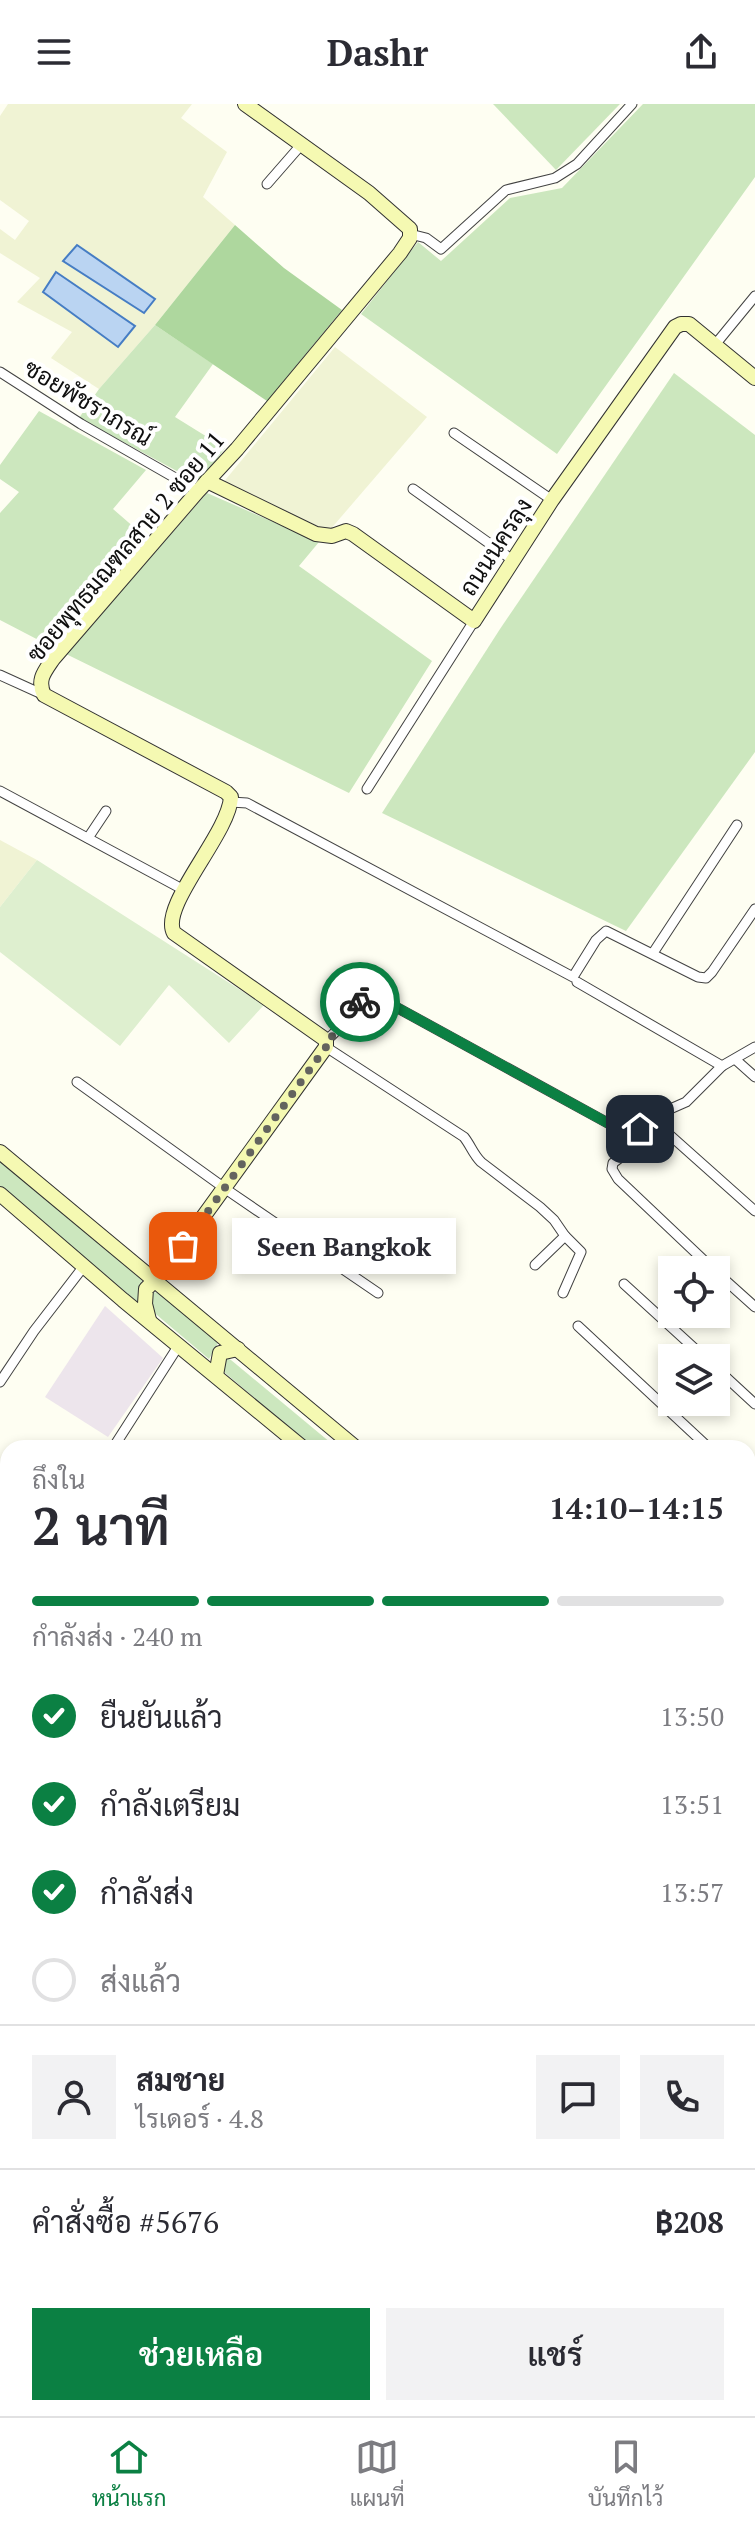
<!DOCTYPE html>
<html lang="th">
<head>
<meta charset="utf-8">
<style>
	body { margin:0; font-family:"PT Serif",Sarabun,serif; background:#f2f2f3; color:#2b2b33; height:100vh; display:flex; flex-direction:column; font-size:30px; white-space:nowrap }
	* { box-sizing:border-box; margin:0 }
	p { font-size:26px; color:#7c7c81 }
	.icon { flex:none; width:44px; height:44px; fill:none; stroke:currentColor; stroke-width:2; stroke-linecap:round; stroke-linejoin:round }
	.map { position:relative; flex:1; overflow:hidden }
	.side { position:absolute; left:0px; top:1336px; width:756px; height:976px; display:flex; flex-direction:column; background:#fff; border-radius:24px 24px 0 0; box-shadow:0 4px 12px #0003 }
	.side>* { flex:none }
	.buttons { position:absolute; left:658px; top:1152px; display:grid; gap:16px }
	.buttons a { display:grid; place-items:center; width:72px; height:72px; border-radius:0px; background:#fff; box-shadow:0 4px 12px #0003; font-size:40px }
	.pin { position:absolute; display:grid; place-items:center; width:68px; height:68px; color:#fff; margin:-34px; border-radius:16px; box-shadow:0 4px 12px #0006 }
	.courier { position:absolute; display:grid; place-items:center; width:80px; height:80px; margin:-40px; border:6px solid #0b8043; border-radius:50%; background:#fff; color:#222; box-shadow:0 2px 10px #0007 }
	.bubble { position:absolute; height:56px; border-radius:0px; background:#fff; box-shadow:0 4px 12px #0003; font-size:26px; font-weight:600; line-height:56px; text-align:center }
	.head em { font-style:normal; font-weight:600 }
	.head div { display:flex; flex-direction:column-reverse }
	.head { display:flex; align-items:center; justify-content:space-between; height:136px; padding:0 32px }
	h1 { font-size:52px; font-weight:600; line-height:60px }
	.bar { display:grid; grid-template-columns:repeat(4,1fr); gap:12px 8px; align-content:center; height:96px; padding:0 32px }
	.bar i { height:10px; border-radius:6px; background:#e1e1e2 }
	.bar .active { background:#0b8043 }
	.bar p { grid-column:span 4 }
	.line { display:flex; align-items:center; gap:20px; padding:0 32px; border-top:2px solid #e1e1e2 }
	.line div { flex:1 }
	.round { display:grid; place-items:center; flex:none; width:84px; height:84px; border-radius:0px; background:#f2f2f3 }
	ol { padding:0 32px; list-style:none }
	li { display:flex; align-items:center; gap:24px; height:88px }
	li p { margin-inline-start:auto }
	li .icon { padding:8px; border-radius:50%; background:#0b8043; color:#fff; stroke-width:4 }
	li:last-child { color:#7c7c81 }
	li i { width:44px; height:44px; border:4px solid #e1e1e2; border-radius:50% }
	.primary-button { display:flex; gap:16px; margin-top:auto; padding:16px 32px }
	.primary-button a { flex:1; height:92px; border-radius:0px; background:#0b8043; color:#fff; font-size:32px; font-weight:600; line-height:92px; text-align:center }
	.primary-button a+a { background:#f2f2f3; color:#2b2b33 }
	header { display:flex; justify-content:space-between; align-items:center; height:104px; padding:0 32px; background:#fff; font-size:36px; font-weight:600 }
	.menu { display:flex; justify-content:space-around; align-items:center; height:112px; border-top:2px solid #e1e1e2; background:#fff; font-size:22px; color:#7c7c81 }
	.menu a { display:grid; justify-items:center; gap:4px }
	.menu .active { color:#0b8043 }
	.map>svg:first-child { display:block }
	.industrial { fill:#ede5ec }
	.farmland { fill:#f0f3d4 }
	.green { fill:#cce7be }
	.forest { fill:#aed79e }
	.pitch { fill:#deefcf }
	.water { fill:#bad4f2; stroke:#467dc4; stroke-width:2 }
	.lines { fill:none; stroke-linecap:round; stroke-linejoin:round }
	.canal { stroke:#bad4f2; stroke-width:10 }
	.street-casing { stroke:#424242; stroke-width:11 }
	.secondary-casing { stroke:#313131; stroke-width:16 }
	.street { stroke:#fff; stroke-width:9 }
	.secondary { stroke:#f5f9b2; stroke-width:14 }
	.done { stroke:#63635e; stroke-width:8; stroke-dasharray:0 14.4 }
	.route { stroke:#0b8043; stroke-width:10 }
	.labels { text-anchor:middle; stroke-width:8; stroke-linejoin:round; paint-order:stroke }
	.street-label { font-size:24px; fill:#0f0f0f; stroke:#fff }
</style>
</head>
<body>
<header><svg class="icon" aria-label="menu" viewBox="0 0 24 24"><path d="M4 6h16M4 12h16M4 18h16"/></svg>Dashr<svg class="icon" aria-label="share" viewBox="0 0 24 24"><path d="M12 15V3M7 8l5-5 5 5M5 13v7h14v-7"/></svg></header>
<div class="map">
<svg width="755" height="2312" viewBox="0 0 755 2312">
	<rect width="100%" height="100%" fill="#fefef2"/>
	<path class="industrial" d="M 105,1202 L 163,1254 L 108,1333 L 45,1293 Z"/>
	<g class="farmland">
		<path d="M 8,0 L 192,0 L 181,14 L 227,48 L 203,93 L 235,121 L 155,221 L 99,285 L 51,254 L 72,228 L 17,198 L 40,174 L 0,149 L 0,125 L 15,136 L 29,117 L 0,96 L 0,12 Z"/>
		<path d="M 335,243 L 427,313 L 329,427 L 222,380 Z"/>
		<path d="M 0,736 L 37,756 L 0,803 Z"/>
	</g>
	<g class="green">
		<path d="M 493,0 L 620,0 L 556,66 Z"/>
		<path d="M 643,0 L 755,0 L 755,73 L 557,350 L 361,210 L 418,138 L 441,157 L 510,94 L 562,84 Z"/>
		<path d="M 155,221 L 213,260 L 175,313 L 225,344 L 199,379 L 79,314 L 99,285 Z"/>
		<path d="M 674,269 L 755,331 L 755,648 L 626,827 L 382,709 L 500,525 Z"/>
		<path d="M 39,307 L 146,366 L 113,405 L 143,431 L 50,542 L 0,516 L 0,409 L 19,388 L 0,375 L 0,361 Z"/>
		<path d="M 207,389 L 319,438 L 299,462 L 432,557 L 349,689 L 66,550 Z"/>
		<path d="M 0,1056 L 142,1176 L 138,1199 L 0,1082 Z"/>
		<path d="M 152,1188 L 160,1189 L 218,1239 L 209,1255 L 151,1206 Z"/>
		<path d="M 223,1252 L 231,1256 L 337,1344 L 313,1344 L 224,1268 L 220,1262 Z"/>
		<path d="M 748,2060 L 752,2064 L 755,2061 L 755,2158 L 748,2167 Z"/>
	</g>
	<path class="forest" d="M 235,121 L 284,164 L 342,206 L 267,297 L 155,221 Z"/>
	<path class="pitch" d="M 37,756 L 264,901 L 229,939 L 169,881 L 120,942 L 0,848 L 0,803 Z"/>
	<g class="water">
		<path d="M 77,141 L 155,195 L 144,209 L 63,157 Z"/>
		<path d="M 56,168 L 135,222 L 118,243 L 43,188 Z"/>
	</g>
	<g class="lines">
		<g class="canal">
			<path d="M 748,1994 L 755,1986"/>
			<path d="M 473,2312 L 480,2304"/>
		</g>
		<g class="street-casing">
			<g id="street">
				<path d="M 267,80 L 301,41"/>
				<path d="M 410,130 L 426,134 L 441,145 L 506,86 L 555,74 L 577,60 L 632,0"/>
				<path d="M 714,242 L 755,192"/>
				<path d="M 0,268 L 81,320 L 198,387"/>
				<path d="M 454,329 L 552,396"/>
				<path d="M 413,385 L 514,457"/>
				<path d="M 0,571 L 44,591"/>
				<path d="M 367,685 L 474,517"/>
				<path d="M 0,687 L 184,786"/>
				<path d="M 231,698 L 247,699 L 573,873 L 596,836 L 606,827 L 698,873 L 706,874 L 712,868 L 755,805"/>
				<path d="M 88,734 L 106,707"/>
				<path d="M 653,849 L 737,721"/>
				<path d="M 577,878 L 722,962"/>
				<path d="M 326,936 C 343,926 356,892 374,891 L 626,1029 L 632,1029 L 661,1009 L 686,998 L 722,962 L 755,943"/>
				<path d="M 326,943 L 464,1033 C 471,1042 473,1050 481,1058 L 540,1103 L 554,1116 L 565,1132 L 535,1161"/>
				<path d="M 736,956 L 755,973"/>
				<path d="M 77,978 L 230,1088 L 378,1189"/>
				<path d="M 714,1166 L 618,1075 L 612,1065 L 613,1059 L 657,1026 L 663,1025 L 755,1107"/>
				<path d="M 716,1168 L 755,1203"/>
				<path d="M 624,1180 L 705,1254"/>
				<path d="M 563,1189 L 581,1148 L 565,1132"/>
				<path d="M 578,1222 L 709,1344"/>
				<path d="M 716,1264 L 755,1300"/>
				<path d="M 0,1278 L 34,1227 L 84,1162"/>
				<path d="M 113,1344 L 179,1241"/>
				<path d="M 748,1381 L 755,1387"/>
				<path d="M 0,1428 L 8,1415"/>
				<path d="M 0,1578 L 8,1584"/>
				<path d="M 0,1615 L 8,1604"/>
				<path d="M 0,1723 L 8,1711"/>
				<path d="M 0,1809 L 8,1819"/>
				<path d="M 0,1918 L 4,1913"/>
				<path d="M 748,2026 L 755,2031"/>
				<path d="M 0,2062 L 8,2054"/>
				<path d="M 0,2096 L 8,2110"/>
				<path d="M 0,2261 L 8,2269"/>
				<path d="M 0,2286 L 8,2278"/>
				<path d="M 748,2291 L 755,2296"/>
				<path d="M 43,2304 L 52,2312"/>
				<path d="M 114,2304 L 118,2312"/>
				<path d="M 167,2312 L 175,2304"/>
				<path d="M 266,2312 L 273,2304"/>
				<path d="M 362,2312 L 369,2304"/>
				<path d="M 456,2312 L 463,2304"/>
			</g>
		</g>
		<g class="secondary-casing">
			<g id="secondary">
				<path d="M 207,377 L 316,430 L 332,432 L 346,427 L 353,430 L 474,517 L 552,396 L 675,223 L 681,220 L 689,220 L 755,274"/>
				<path d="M 0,1048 L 356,1344"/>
				<path d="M 0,1090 L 123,1196 L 303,1344"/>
				<path d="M 149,1216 L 145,1200 L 146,1185 L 164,1167 L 326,943 L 326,936 L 174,829 C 159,802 229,730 231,693 L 226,688 L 44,591 C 37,576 44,568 53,555 L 198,387 L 237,345 L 400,149 L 410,134 L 410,125 L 369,89 L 245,0"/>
				<path d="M 216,1271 L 220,1249 L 238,1245"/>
				<path d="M 748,1678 L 755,1683"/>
				<path d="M 748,1725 L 755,1730"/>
			</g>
		</g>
		<use href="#street" class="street"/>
		<use href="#secondary" class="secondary"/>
	</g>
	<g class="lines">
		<path class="done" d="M 183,1142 L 326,943 L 326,936 L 334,931 L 360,898"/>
		<path class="route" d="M 360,898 L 369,890 L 374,891 L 626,1029 L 632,1029 L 640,1025"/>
	</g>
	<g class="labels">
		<g class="street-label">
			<text transform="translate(88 299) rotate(31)" y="8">ซอยพัชราภรณ์</text>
			<text transform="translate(126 443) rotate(-50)" y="8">ซอยพุทธมณฑลสาย 2 ซอย 11</text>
			<text transform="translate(496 443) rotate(-57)" y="8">ถนนนครลุง</text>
		</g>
	</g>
</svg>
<div class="buttons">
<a><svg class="icon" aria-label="locate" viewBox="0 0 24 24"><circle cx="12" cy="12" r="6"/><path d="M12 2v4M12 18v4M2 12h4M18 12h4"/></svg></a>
<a><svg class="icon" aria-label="layers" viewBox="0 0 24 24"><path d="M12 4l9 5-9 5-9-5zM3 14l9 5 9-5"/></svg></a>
</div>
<div class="pin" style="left:183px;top:1142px;background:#ea580c"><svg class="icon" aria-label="bag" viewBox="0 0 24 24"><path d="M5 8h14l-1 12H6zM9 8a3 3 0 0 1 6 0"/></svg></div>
<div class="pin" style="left:640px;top:1025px;background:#1f2937"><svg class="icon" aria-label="home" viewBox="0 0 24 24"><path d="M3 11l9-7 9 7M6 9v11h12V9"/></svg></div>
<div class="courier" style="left:360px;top:898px"><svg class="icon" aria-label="bike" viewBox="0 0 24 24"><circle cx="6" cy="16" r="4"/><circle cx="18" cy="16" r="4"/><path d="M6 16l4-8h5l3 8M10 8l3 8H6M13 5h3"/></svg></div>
<div class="bubble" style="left:232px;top:1114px;width:224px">Seen Bangkok</div>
<section class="side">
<div class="head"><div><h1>2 นาที</h1><p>ถึงใน</p></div><em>14:10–14:15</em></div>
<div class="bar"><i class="active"></i><i class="active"></i><i class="active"></i><i></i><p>กำลังส่ง · 240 m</p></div>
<ol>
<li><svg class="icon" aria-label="check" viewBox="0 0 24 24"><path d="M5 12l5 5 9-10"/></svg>ยืนยันแล้ว<p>13:50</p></li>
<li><svg class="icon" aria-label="check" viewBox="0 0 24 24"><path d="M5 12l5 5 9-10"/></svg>กำลังเตรียม<p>13:51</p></li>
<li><svg class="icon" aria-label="check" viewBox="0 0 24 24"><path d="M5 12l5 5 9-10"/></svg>กำลังส่ง<p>13:57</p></li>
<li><i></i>ส่งแล้ว</li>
</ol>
<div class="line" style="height:144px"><a class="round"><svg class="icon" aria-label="person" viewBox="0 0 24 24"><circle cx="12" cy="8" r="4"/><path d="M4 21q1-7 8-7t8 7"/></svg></a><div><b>สมชาย</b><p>ไรเดอร์ · 4.8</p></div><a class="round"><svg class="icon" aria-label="chat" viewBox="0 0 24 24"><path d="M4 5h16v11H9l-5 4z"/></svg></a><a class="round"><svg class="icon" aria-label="phone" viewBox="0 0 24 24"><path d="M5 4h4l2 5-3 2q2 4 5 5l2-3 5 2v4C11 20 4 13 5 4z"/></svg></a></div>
<div class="line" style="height:104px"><div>คำสั่งซื้อ #5676</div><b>฿208</b></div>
<div class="primary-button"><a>ช่วยเหลือ</a><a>แชร์</a></div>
</section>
</div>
<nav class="menu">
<a class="active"><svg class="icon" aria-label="home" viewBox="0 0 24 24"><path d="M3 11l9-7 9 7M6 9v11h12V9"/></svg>หน้าแรก</a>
<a><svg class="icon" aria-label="map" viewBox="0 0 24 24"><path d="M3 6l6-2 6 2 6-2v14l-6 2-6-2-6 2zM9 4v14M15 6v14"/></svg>แผนที่</a>
<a><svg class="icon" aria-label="saved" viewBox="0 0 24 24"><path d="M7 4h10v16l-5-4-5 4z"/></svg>บันทึกไว้</a>
</nav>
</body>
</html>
